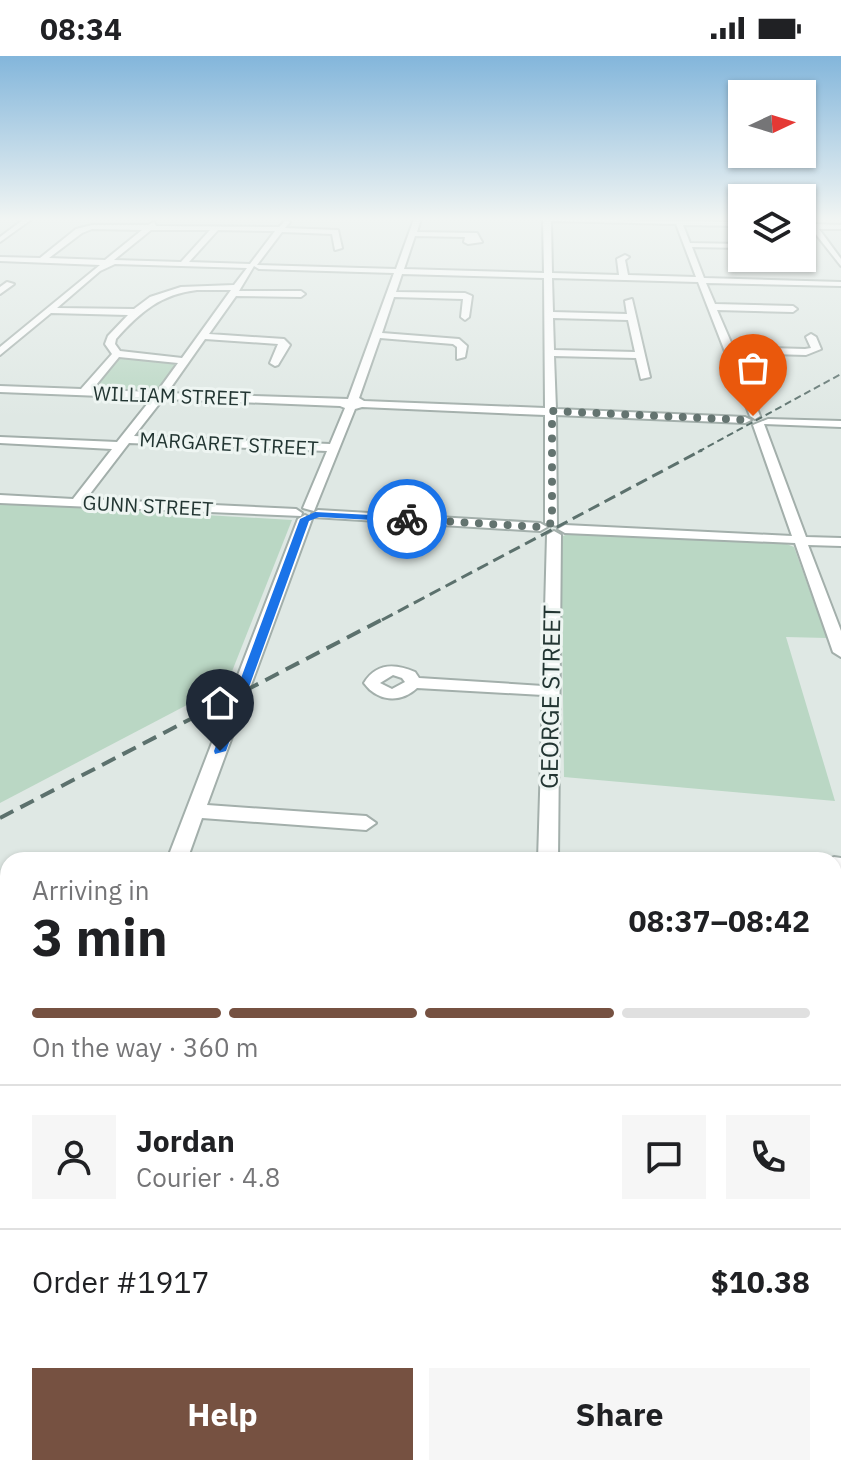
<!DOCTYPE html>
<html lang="en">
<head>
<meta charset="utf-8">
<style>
	body { margin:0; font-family:"IBM Plex Sans",sans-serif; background:#f6f6f6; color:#202124; height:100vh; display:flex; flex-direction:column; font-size:30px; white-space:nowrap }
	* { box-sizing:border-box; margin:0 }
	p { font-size:26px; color:#757577 }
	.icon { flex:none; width:44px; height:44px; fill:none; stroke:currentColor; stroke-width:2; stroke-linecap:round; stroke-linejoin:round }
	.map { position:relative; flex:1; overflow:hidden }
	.side { position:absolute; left:0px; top:796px; width:842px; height:624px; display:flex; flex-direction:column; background:#fff; border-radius:24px 24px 0 0; box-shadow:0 2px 6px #0004 }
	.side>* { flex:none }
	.needle { width:52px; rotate:86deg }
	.fabs { position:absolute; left:728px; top:24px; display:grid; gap:16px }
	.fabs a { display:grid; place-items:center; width:88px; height:88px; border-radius:0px; background:#fff; box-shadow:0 2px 6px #0004; font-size:40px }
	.pin { position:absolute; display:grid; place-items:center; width:68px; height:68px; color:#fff; margin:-82px -34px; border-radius:50% 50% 50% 0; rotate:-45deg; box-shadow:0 0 8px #0007 }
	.pin .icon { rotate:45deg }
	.courier { position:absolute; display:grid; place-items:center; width:80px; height:80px; margin:-40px; border:6px solid #1a73e8; border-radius:50%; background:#fff; color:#222; box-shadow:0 2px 10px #0007 }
	.head em { font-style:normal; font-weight:800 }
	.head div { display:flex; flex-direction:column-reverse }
	.head { display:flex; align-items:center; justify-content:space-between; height:136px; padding:0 32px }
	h1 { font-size:52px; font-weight:800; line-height:60px }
	.bar { display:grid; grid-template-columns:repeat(4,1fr); gap:12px 8px; align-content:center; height:96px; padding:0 32px }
	.bar i { height:10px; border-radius:6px; background:#e0e0e0 }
	.bar .on { background:#765141 }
	.bar p { grid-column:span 4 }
	.line { display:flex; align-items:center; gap:20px; padding:0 32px; border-top:2px solid #e0e0e0 }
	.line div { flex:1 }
	.round { display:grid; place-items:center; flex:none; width:84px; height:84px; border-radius:0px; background:#f6f6f6 }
	.action { display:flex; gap:16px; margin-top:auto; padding:16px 32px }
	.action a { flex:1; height:92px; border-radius:0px; background:#765141; color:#fff; font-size:32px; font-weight:800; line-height:92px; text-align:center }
	.action a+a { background:#f6f6f6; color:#202124 }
	.status { display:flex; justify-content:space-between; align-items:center; height:56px; padding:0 40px; background:#fff; direction:ltr }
	.status svg { height:22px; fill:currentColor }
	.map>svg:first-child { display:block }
	.green { fill:#bad7c4 }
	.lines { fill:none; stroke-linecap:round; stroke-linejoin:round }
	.minor-casing { stroke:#a3afab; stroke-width:4 }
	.minor { fill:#fff; fill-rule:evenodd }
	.rail-far2 { stroke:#5c716d; stroke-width:2; stroke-dasharray:7 4; stroke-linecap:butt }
	.rail-far1 { stroke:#5c716d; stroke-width:3; stroke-dasharray:12 6; stroke-linecap:butt }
	.rail { stroke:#5c716d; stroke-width:4; stroke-dasharray:15 8; stroke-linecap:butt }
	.route { fill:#1a73e8 }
	.done { stroke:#647470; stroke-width:8; stroke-dasharray:0 14.4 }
	.labels { text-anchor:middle; stroke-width:6; stroke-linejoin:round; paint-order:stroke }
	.far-street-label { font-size:20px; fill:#223532; stroke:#eef5f2 }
	.street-label { font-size:24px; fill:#223532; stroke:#eef5f2 }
</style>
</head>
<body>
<div class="status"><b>08:34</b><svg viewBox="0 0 49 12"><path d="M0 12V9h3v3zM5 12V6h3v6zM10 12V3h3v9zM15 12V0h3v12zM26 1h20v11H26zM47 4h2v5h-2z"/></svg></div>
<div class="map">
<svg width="841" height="1420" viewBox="0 0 841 1420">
	<rect width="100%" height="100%" fill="#dfe8e4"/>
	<g class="green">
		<path d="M 117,298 L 184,305 L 160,339 L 84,336 Z"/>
		<path d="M 0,447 L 292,464 L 227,628 L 0,747 Z"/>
		<path d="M 570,477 L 784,487 L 794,491 L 827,582 L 786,581 L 835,745 L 564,721 L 561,481 Z"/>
	</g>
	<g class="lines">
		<g class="minor-casing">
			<g id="minor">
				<path d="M 24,163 L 32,163 L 0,186 L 0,181 Z"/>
				<path d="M 414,163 L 421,163 L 417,176 L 477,177 L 482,186 L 468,188 L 464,186 L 465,181 L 415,180 L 404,213 L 544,217 L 543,163 L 742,166 L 742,170 L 683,169 L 690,187 L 742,188 L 742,192 L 692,191 L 704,222 L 841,226 L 841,230 L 706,227 L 715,248 L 793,250 L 797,253 L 793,256 L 717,254 L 733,291 L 805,293 L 811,292 L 806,281 L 811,278 L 816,281 L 821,293 L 806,299 L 735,297 L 760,360 L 755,363 L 750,360 L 698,226 L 552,222 L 553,256 L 627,258 L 625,245 L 632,243 L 650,321 L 641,323 L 636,302 L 554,300 L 556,353 L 745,361 L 751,364 L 745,367 L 556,359 L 557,470 L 545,467 L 545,359 L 362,351 L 355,353 L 314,455 L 303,452 L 327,395 L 129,387 L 86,443 L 296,453 L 302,457 L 301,460 L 0,447 L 0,439 L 73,443 L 112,393 L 0,387 L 0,381 L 117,386 L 152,342 L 0,336 L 0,330 L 81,333 L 112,298 L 105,288 L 108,280 L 128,259 L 51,257 L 0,299 L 0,291 L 100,209 L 0,205 L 0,201 L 40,202 L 76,173 L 92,169 L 148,169 L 154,166 L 156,170 L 279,171 L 286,164 L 290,166 L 285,172 L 338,174 L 342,192 L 335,194 L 332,178 L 282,176 L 257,209 L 396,213 ZM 551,165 L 676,168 L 696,221 L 628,219 L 625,204 L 629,201 L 625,199 L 617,203 L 619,219 L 552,217 ZM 92,173 L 142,174 L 105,204 L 49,202 L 82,177 ZM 151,174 L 210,174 L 181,206 L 114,204 ZM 218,174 L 275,175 L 250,208 L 189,206 ZM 115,208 L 247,212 L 234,229 L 181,231 L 150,241 L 134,253 L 57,252 L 100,215 ZM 254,210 L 259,213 L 394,217 L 348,343 L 167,337 L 205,283 L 278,288 L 270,307 L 275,310 L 278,309 L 290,289 L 284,283 L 209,278 L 236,240 L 301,241 L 305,238 L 301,235 L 239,235 ZM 402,218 L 544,222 L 545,352 L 364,345 L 359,342 L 380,282 L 453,288 L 457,291 L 457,303 L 465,301 L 467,290 L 459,283 L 382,277 L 394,241 L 463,243 L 461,261 L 465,264 L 469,261 L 472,240 L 465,237 L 396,236 ZM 197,234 L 231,234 L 182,302 L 120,295 L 115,288 L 116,283 C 140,256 161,238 197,234 ZM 553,262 L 628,264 L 635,296 L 554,294 ZM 119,301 L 178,307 L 157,336 L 92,334 ZM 163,343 L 340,350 L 345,352 L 330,388 L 134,380 Z"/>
				<path d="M 805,163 L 812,163 L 815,168 L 841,169 L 841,173 L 819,173 L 841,203 L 841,210 L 811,172 L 802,172 L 802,168 L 808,168 Z"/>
				<path d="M 7,226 L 14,228 L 0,238 L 0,231 Z"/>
				<path d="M 768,363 L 841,365 L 841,371 L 764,368 L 806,481 L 841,482 L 841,490 L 808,489 L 841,575 L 841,601 L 833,596 L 795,487 L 565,477 L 558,473 L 565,469 L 792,480 L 753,369 Z"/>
				<path d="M 318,454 L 540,467 L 547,471 L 540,475 L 313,461 L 312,458 Z"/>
				<path d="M 305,459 L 312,463 L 207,749 L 366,760 L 376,767 L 366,774 L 202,762 L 187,804 L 167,804 L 298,463 Z"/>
				<path d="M 554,475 L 561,479 L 558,804 L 538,804 L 543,639 L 417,632 C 400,648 377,645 364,627 C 376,607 394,607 415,616 L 419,622 L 543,630 L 547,479 ZM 393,619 L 402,622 L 405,626 L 392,633 L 380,627 Z"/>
				<path d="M 834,801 L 841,802 L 841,816 L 834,815 L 834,804 L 826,804 Z"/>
				<rect x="0" y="897" width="8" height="18"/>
				<rect x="834" y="965" width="7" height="20"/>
				<path d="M 8,1215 L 8,1260 L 0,1263 L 0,1218 Z"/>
				<path d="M 0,1323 L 8,1324 L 8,1354 L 0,1353 Z"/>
				<rect x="522" y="1412" width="32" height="8"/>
			</g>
		</g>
		<use href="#minor" class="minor"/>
		<path class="rail-far2" d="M 698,396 L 841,318"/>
		<path class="rail-far1" d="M 382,564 L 702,394"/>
		<path class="rail" d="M 0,762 L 385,562"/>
	</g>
	<linearGradient id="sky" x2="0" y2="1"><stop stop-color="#83b6db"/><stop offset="0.45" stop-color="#f1f5f3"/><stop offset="1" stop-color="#f1f5f3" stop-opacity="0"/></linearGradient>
	<rect width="841" height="362" fill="url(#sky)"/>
	<path class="route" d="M 315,456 L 407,461 L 411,463 L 407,466 L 319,461 L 309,465 L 226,695 L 215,698 L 214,695 L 300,463 Z"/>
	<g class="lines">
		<path class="done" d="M 407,463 L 540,471 L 552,467 L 552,355 L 745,364 L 753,360"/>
	</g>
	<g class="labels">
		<g class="far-street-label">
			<text transform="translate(172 340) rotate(2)" y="7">WILLIAM STREET</text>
			<text transform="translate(229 388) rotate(3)" y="7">MARGARET STREET</text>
			<text transform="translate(148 450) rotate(3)" y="7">GUNN STREET</text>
		</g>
		<g class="street-label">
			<text transform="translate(551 641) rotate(-89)" y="8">GEORGE STREET</text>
		</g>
	</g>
</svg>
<div class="fabs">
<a><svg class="needle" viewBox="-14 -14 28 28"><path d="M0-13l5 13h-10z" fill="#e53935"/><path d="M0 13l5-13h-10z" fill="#757577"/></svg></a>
<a><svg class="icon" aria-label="layers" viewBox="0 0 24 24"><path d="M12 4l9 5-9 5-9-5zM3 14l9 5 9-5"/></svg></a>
</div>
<div class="pin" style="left:753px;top:360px;background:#ea580c"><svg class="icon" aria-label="bag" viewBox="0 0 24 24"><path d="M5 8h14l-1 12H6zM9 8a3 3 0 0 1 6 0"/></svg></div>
<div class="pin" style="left:220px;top:695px;background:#1f2937"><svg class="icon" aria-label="home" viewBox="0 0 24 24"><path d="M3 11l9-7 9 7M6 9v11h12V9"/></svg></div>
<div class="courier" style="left:407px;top:463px"><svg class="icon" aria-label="bike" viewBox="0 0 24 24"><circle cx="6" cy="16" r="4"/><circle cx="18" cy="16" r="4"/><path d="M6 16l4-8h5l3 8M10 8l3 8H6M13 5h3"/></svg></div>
<section class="side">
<div class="head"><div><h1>3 min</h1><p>Arriving in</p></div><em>08:37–08:42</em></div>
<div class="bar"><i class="on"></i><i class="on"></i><i class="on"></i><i></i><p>On the way · 360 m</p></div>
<div class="line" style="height:144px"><a class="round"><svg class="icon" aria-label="person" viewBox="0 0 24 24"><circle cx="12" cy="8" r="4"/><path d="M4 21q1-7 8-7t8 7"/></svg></a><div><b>Jordan</b><p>Courier · 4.8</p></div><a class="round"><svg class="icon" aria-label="chat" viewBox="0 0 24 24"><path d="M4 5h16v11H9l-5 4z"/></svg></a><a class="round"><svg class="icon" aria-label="phone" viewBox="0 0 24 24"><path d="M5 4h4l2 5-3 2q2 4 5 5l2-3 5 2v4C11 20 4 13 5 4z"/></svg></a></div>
<div class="line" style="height:104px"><div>Order #1917</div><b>$10.38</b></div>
<div class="action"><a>Help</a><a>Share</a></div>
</section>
</div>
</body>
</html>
